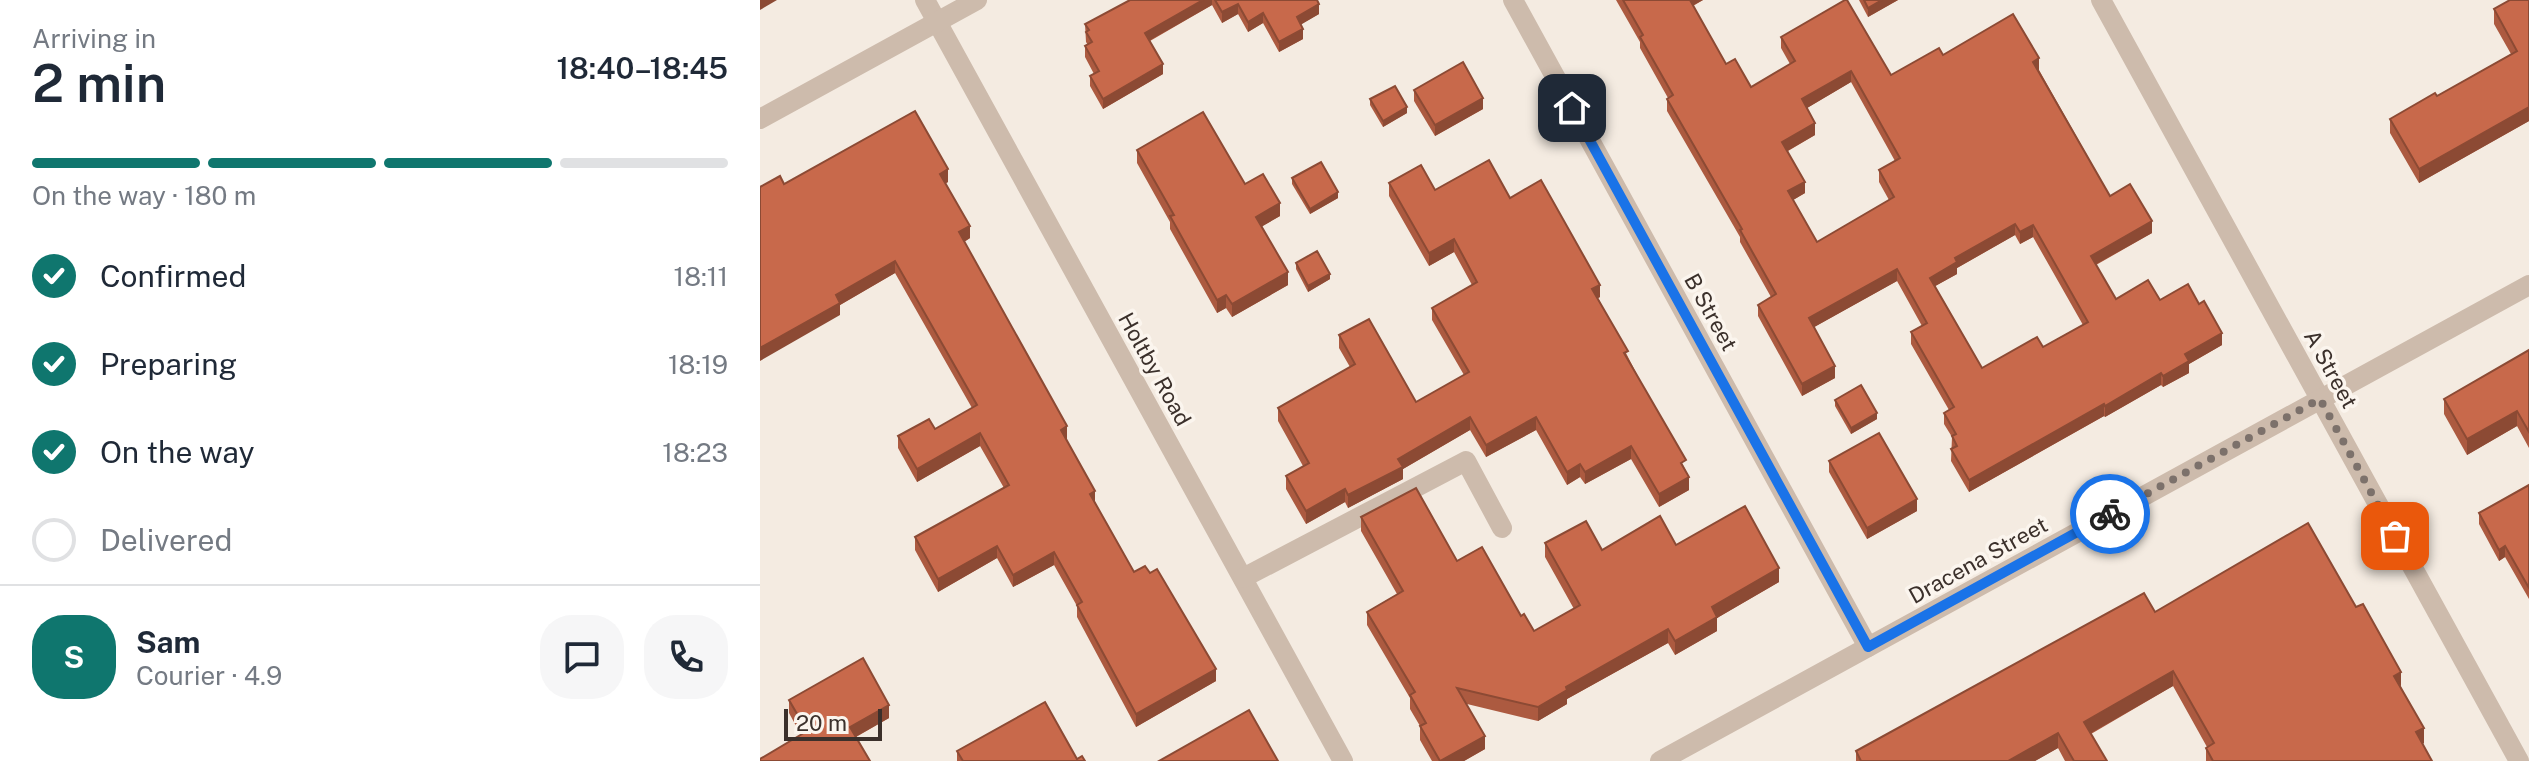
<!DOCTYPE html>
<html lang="en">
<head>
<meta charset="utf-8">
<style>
	body { margin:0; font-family:"Public Sans",sans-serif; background:#f6f6f7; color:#1f2937; height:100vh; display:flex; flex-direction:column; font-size:30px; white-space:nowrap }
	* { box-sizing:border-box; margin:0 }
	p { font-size:26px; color:#747a83 }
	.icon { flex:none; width:44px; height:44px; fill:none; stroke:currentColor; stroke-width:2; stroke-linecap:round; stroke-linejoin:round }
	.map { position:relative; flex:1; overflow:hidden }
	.side { display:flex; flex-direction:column; background:#fff; width:760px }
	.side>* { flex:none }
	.scale { position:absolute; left:24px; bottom:20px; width:98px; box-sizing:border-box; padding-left:8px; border:4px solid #3b302b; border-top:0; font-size:22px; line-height:28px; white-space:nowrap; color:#3b302b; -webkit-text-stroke:6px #fbf5ee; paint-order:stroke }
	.pin { position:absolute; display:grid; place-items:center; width:68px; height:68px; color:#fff; margin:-34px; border-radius:16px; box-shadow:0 4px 12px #0006 }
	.courier { position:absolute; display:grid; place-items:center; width:80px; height:80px; margin:-40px; border:6px solid #1a73e8; border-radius:50%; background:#fff; color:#222; box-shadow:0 2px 10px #0007 }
	.overview em { font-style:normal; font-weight:600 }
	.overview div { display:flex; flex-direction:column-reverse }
	.overview { display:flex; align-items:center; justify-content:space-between; height:136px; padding:0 32px }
	h1 { font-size:52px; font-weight:600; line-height:60px }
	.bar { display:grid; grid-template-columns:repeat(4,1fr); gap:12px 8px; align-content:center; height:96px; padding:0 32px }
	.bar i { height:10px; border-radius:6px; background:#e0e1e3 }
	.bar .selected { background:#0f766e }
	.bar p { grid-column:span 4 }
	.line { display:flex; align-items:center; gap:20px; padding:0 32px; border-top:2px solid #e0e1e3 }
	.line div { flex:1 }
	.round { display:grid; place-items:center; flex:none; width:84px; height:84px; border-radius:32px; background:#f6f6f7 }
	ol { padding:0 32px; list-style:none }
	li { display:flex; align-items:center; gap:24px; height:88px }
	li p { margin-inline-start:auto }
	li .icon { padding:8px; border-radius:50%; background:#0f766e; color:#fff; stroke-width:4 }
	li:last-child { color:#747a83 }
	li i { width:44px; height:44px; border:4px solid #e0e1e3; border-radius:50% }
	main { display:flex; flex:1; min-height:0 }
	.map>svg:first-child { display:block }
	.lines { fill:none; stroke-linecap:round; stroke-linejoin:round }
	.minor { stroke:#cdbbac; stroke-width:20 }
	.wall { fill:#ac5a40; fill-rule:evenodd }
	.shaded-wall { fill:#8c4a34 }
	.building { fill:#c8694b; stroke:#8c4a34; stroke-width:2; fill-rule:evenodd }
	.done { stroke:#7c716b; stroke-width:8; stroke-dasharray:0 14.4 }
	.route { stroke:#1a73e8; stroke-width:10 }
	.labels { text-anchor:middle; stroke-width:7; stroke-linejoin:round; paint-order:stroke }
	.street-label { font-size:22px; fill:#3b302b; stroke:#fbf5ee }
</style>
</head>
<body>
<main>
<section class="side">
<div class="overview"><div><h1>2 min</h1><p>Arriving in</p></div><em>18:40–18:45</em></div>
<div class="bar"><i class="selected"></i><i class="selected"></i><i class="selected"></i><i></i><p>On the way · 180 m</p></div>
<ol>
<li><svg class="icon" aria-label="check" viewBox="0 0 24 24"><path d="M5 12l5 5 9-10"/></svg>Confirmed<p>18:11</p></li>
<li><svg class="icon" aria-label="check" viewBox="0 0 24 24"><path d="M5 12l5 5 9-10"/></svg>Preparing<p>18:19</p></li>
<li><svg class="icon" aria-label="check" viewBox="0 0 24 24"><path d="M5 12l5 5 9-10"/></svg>On the way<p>18:23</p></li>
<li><i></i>Delivered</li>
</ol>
<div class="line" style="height:144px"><b class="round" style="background:#0f766e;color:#fff">S</b><div><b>Sam</b><p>Courier · 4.9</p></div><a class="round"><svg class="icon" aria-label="chat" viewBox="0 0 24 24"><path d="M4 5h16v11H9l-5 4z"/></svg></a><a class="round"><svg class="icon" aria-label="phone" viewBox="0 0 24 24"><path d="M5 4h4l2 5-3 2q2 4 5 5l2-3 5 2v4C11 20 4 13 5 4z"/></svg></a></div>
</section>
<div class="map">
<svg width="1769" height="761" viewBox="0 0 1769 761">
	<rect width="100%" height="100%" fill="#f4ebe1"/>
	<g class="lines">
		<g class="minor">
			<path d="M 165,0 L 583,761"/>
			<path d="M 753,0 L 1108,647"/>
			<path d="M 1341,0 L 1759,761"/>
			<path d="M 0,119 L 217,0"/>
			<path d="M 483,578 L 706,461 L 742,528"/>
			<path d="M 900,761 L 1769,285"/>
		</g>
	</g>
	<g class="wall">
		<path d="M 370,0 L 557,0 L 559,14 L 541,24 L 543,39 L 519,52 L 503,23 L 488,32 L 478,14 L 462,23 L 452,5 L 390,41 L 403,74 L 343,109 L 330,86 L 330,76 L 334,74 L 325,57 L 325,46 L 328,45 L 326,42 L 325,24 Z"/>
		<path d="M 856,0 L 943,0 L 933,6 L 966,64 L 991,87 L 1030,64 L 1021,48 L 1021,37 L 1131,75 L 1183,55 L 1279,70 L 1350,196 L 1392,233 L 1336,265 L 1356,299 L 1400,300 L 1462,345 L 1429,364 L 1429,373 L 1403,387 L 1401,385 L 1345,417 L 1344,416 L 1209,492 L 1191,461 L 1192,437 L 1184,424 L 1184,413 L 1189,410 L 1151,344 L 1151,332 L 1162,326 L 1137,281 L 1054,327 L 1075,378 L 1042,396 L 998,316 L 998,305 L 1011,297 L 980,242 L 980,237 L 907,111 L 907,99 L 908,98 L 880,48 L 880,42 ZM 1091,82 L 1135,161 L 1119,170 L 1119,182 L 1129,200 L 1057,242 L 1033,200 L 1045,193 L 1028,151 L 1055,135 L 1047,108 ZM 1255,235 L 1260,244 L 1273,237 L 1323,325 L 1283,347 L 1222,368 L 1175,286 L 1197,274 L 1197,268 Z"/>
		<path d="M 1099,0 L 1138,0 L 1108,17 Z"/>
		<path d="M 1750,0 L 1769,121 L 1659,183 L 1630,133 L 1630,119 L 1677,96 L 1751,54 L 1734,24 L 1734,9 Z"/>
		<path d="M 654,90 L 723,109 L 675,136 L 654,101 Z"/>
		<path d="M 610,99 L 647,113 L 623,127 L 610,105 Z"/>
		<path d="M 377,150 L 485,184 L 520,216 L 502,226 L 528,285 L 472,317 L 466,308 L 457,313 L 410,229 L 410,222 L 377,163 Z"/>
		<path d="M 532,178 L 578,198 L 550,214 L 532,184 Z"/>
		<path d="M 188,182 L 186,183 L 210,238 L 204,242 L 307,439 L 306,439 L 335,503 L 374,572 L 456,681 L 376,727 L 317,617 L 317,606 L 294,565 L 253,587 L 237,558 L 178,592 L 155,550 L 155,537 L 244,488 L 220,446 L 157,482 L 138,448 L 138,436 L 175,429 L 212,408 L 135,273 L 80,305 L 80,315 L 24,184 Z"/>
		<path d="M 629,183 L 675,190 L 750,198 L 840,297 L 838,298 L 926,471 L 929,490 L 899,507 L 871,459 L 825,484 L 820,477 L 807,485 L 776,430 L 726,457 L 710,430 L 643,469 L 643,479 L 588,508 L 585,502 L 546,524 L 526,489 L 526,476 L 543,466 L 518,421 L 518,408 L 590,367 L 579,348 L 579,335 L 656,402 L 704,375 L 672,320 L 672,308 L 712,285 L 694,252 L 669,266 L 629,196 Z"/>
		<path d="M 536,263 L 570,279 L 548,292 L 536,269 Z"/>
		<path d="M 1769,350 L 1769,448 L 1757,426 L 1707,455 L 1684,414 L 1684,399 Z"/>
		<path d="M 1075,400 L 1117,419 L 1091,434 L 1075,406 Z"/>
		<path d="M 1069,461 L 1157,511 L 1107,539 L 1069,472 Z"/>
		<path d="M 1769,485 L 1769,599 L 1745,557 L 1739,561 L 1719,524 L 1719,513 Z"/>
		<path d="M 601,517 L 697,561 L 761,616 L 774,631 L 814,609 L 785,557 L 785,543 L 842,550 L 916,545 L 1019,582 L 957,618 L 957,631 L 915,655 L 908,643 L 807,699 L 807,704 L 778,721 L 707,704 L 725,749 L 704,761 L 672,761 L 660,740 L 660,726 L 650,709 L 650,698 L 607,625 L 607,612 L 637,594 L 601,531 Z"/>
		<path d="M 1395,612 L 1641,687 L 1664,743 L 1662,744 L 1672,761 L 1446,761 L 1446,748 L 1447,747 L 1413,686 L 1331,734 L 1347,761 L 1305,761 L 1298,748 L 1275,761 L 1096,761 L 1096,751 Z"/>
		<path d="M 29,700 L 129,718 L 96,737 L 41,735 L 29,713 Z"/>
		<path d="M 197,751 L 317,759 L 325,761 L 197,761 Z"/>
	</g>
	<g class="shaded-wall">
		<path d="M 0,0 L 17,0 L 0,10 Z"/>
		<path d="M 443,0 L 452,0 L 452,5 L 385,43 L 385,33 Z"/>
		<path d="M 928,0 L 943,0 L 928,8 Z"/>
		<path d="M 1122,0 L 1138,0 L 1108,17 L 1108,8 Z"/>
		<path d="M 478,4 L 478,14 L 462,23 L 462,12 Z"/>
		<path d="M 559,4 L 559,14 L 537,27 L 537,17 Z"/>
		<path d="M 503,13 L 503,23 L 488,32 L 488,22 Z"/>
		<path d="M 543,29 L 543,39 L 519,52 L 519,42 Z"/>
		<path d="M 1279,58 L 1279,70 L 1273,73 L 1273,62 Z"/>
		<path d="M 403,64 L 403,74 L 343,109 L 343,99 Z"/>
		<path d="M 1091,71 L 1091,82 L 1042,111 L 1042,99 Z"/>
		<path d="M 723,98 L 723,109 L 675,136 L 675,125 Z"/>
		<path d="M 647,107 L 647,113 L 623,127 L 623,121 Z"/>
		<path d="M 1769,107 L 1769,121 L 1659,183 L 1659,169 Z"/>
		<path d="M 1055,123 L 1055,135 L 1022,154 L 1022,142 Z"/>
		<path d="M 188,169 L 188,182 L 180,186 L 180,174 Z"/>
		<path d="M 1045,182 L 1045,193 L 1028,203 L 1028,191 Z"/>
		<path d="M 578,192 L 578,198 L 550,214 L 550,209 Z"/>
		<path d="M 520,203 L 520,216 L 496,230 L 496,217 Z"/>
		<path d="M 1392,221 L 1392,233 L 1331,267 L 1331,256 Z"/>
		<path d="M 1255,224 L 1255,235 L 1197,268 L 1197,274 L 1170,289 L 1170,278 L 1195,258 Z"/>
		<path d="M 1273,225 L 1273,237 L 1260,244 L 1260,232 Z"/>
		<path d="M 210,226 L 210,238 L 199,245 L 199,232 Z"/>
		<path d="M 694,239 L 694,252 L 669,266 L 669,253 Z"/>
		<path d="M 135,261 L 135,273 L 80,305 L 80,315 L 0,361 L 0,348 L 76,295 Z"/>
		<path d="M 1137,269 L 1137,281 L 1049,330 L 1049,318 Z"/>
		<path d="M 528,272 L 528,285 L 472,317 L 472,304 Z"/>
		<path d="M 570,274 L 570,279 L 548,292 L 548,286 Z"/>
		<path d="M 840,285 L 840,297 L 832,301 L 832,289 Z"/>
		<path d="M 466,295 L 466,308 L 457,313 L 457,300 Z"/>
		<path d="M 1462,333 L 1462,345 L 1429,364 L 1429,373 L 1403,387 L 1403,376 L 1425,354 Z"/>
		<path d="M 1075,366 L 1075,378 L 1042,396 L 1042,384 Z"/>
		<path d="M 1401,373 L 1401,385 L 1345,417 L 1345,406 Z"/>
		<path d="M 1344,404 L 1344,416 L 1209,492 L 1209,480 Z"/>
		<path d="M 1757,411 L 1757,426 L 1707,455 L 1707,439 Z"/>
		<path d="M 1117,413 L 1117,419 L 1091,434 L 1091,428 Z"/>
		<path d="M 710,417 L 710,430 L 643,469 L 643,479 L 588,508 L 588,495 L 638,459 Z"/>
		<path d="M 776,417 L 776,430 L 726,457 L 726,445 Z"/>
		<path d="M 307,426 L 307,439 L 301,442 L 301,430 Z"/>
		<path d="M 220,433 L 220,446 L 157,482 L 157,469 Z"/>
		<path d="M 871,446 L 871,459 L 825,484 L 825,472 Z"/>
		<path d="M 820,464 L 820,477 L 807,485 L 807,472 Z"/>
		<path d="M 929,477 L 929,490 L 899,507 L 899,494 Z"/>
		<path d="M 585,489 L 585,502 L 546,524 L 546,511 Z"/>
		<path d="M 335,491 L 335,503 L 330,494 Z"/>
		<path d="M 1157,499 L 1157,511 L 1107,539 L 1107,528 Z"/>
		<path d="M 237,546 L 237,558 L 178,592 L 178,579 Z"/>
		<path d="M 1745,546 L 1745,557 L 1739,561 L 1739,550 Z"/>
		<path d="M 294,552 L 294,565 L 253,587 L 253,575 Z"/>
		<path d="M 1019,568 L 1019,582 L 957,618 L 957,631 L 915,655 L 915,641 L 952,607 Z"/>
		<path d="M 908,629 L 908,643 L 807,699 L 807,704 L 778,721 L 778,707 L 806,687 Z"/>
		<path d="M 456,669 L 456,681 L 376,727 L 376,714 Z"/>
		<path d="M 1413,671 L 1413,686 L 1324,737 L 1324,722 Z"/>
		<path d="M 1641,672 L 1641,687 L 1634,676 Z"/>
		<path d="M 129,705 L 129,718 L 90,740 L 90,727 Z"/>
		<path d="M 1664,728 L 1664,743 L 1656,748 L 1656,732 Z"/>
		<path d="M 1298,733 L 1298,748 L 1275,761 L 1248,761 Z"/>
		<path d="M 725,736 L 725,749 L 704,761 L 680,761 Z"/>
	</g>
	<g class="building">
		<path d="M 370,0 L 443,0 L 385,33 L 403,64 L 343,99 L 330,76 L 339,71 L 325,46 L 332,42 L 326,32 L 329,30 L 325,24 Z"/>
		<path d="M 455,0 L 557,0 L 559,4 L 537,17 L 543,29 L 519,42 L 503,13 L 488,22 L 478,4 L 462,12 Z"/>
		<path d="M 863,0 L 930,0 L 966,64 L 975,59 L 991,87 L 1035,61 L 1021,37 L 1085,0 L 1087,0 L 1131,75 L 1179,48 L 1183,55 L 1253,14 L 1279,58 L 1273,62 L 1350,196 L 1370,184 L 1392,221 L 1331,256 L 1356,299 L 1388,280 L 1400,300 L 1428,284 L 1439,304 L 1444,301 L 1462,333 L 1425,354 L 1429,361 L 1403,376 L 1401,373 L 1345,406 L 1344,404 L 1209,480 L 1191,449 L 1197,446 L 1192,436 L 1196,434 L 1184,413 L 1194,407 L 1151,332 L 1167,323 L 1137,269 L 1049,318 L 1075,366 L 1042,384 L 998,305 L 1016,294 L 980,230 L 982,229 L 907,99 L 913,95 L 880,37 L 883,35 ZM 1091,71 L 1140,158 L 1119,170 L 1134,197 L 1057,242 L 1028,191 L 1045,182 L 1022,142 L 1055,123 L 1042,99 ZM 1255,224 L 1260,232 L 1273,225 L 1328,322 L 1283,347 L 1277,337 L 1222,368 L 1170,278 L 1197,262 L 1195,258 Z"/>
		<path d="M 1104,0 L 1122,0 L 1108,8 Z"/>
		<path d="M 1750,0 L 1769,0 L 1769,107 L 1659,169 L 1630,119 L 1675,93 L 1677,96 L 1757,51 L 1734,9 Z"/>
		<path d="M 703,62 L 723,98 L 675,125 L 654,90 Z"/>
		<path d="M 635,86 L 647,107 L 623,121 L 610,99 Z"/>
		<path d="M 155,111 L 188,169 L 180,174 L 210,226 L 199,232 L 307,426 L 301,430 L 335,491 L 330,494 L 374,572 L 385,566 L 390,573 L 397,569 L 456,669 L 376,714 L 317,605 L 322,602 L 294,552 L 253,575 L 237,546 L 178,579 L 155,537 L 249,485 L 220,433 L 157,469 L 138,436 L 169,419 L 175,429 L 217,405 L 135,261 L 76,295 L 80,303 L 0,348 L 0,187 L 20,176 L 24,184 Z"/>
		<path d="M 443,112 L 485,184 L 503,174 L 520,203 L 496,217 L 528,272 L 472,304 L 466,295 L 457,300 L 410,216 L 414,215 L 377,150 Z"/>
		<path d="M 729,160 L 750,198 L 781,180 L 840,285 L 832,289 L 868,351 L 864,353 L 926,460 L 921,463 L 929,477 L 899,494 L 871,446 L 825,472 L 820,464 L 807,472 L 776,417 L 726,445 L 710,417 L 638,459 L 643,467 L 588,495 L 585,489 L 546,511 L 526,476 L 549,463 L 518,408 L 595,364 L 579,335 L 609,319 L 656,402 L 709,372 L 672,308 L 717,282 L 694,239 L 669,253 L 629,183 L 661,165 L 675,190 Z"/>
		<path d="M 561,162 L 578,192 L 550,209 L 532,178 Z"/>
		<path d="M 557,251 L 570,274 L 548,286 L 536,263 Z"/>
		<path d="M 1769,350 L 1769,432 L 1757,411 L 1707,439 L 1684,399 Z"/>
		<path d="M 1101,385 L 1117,413 L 1091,428 L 1075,400 Z"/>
		<path d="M 1119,433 L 1157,499 L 1107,528 L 1069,461 Z"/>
		<path d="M 1769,485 L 1769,588 L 1745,546 L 1739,550 L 1719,513 Z"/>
		<path d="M 656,488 L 697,561 L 722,547 L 761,616 L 764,614 L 774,631 L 820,605 L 785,543 L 826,521 L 842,550 L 900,516 L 916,545 L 985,506 L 1019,568 L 952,607 L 957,617 L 915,641 L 908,629 L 806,687 L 807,690 L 778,707 L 697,688 L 725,736 L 680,761 L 660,726 L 666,723 L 650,695 L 655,692 L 607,612 L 643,591 L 601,517 Z"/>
		<path d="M 1548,523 L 1596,607 L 1603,604 L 1641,672 L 1634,676 L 1664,728 L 1656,732 L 1672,761 L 1453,761 L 1446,748 L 1454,743 L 1413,671 L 1324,722 L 1347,761 L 1314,761 L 1298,733 L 1248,761 L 1101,761 L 1096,751 L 1384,593 L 1395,612 Z"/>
		<path d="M 103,658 L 129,705 L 90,727 L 110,761 L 0,761 L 0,759 L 47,731 L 29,700 Z"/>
		<path d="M 285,702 L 317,759 L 322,756 L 325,761 L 203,761 L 197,751 Z"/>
		<path d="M 489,710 L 518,761 L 399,761 Z"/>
	</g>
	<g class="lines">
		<path class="done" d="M 1350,514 L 1560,399 L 1635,536"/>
		<path class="route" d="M 812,108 L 1108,647 L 1350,514"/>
	</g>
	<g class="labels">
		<g class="street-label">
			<text transform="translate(951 312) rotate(61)" y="8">B Street</text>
			<text transform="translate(395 369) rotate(61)" y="8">Holtby Road</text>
			<text transform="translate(1571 369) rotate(61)" y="8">A Street</text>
			<text transform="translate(1218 560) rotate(-29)" y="8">Dracena Street</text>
		</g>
	</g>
</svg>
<div class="scale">20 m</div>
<div class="pin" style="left:1635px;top:536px;background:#ea580c"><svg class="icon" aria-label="bag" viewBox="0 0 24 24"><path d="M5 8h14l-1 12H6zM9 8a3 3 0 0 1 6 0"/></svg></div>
<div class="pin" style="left:812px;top:108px;background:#1f2937"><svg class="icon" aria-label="home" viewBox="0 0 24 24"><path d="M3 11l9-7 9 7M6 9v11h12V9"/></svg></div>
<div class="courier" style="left:1350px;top:514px"><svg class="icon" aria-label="bike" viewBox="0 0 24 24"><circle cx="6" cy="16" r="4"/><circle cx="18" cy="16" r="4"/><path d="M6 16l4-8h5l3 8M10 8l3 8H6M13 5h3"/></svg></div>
</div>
</main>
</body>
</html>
